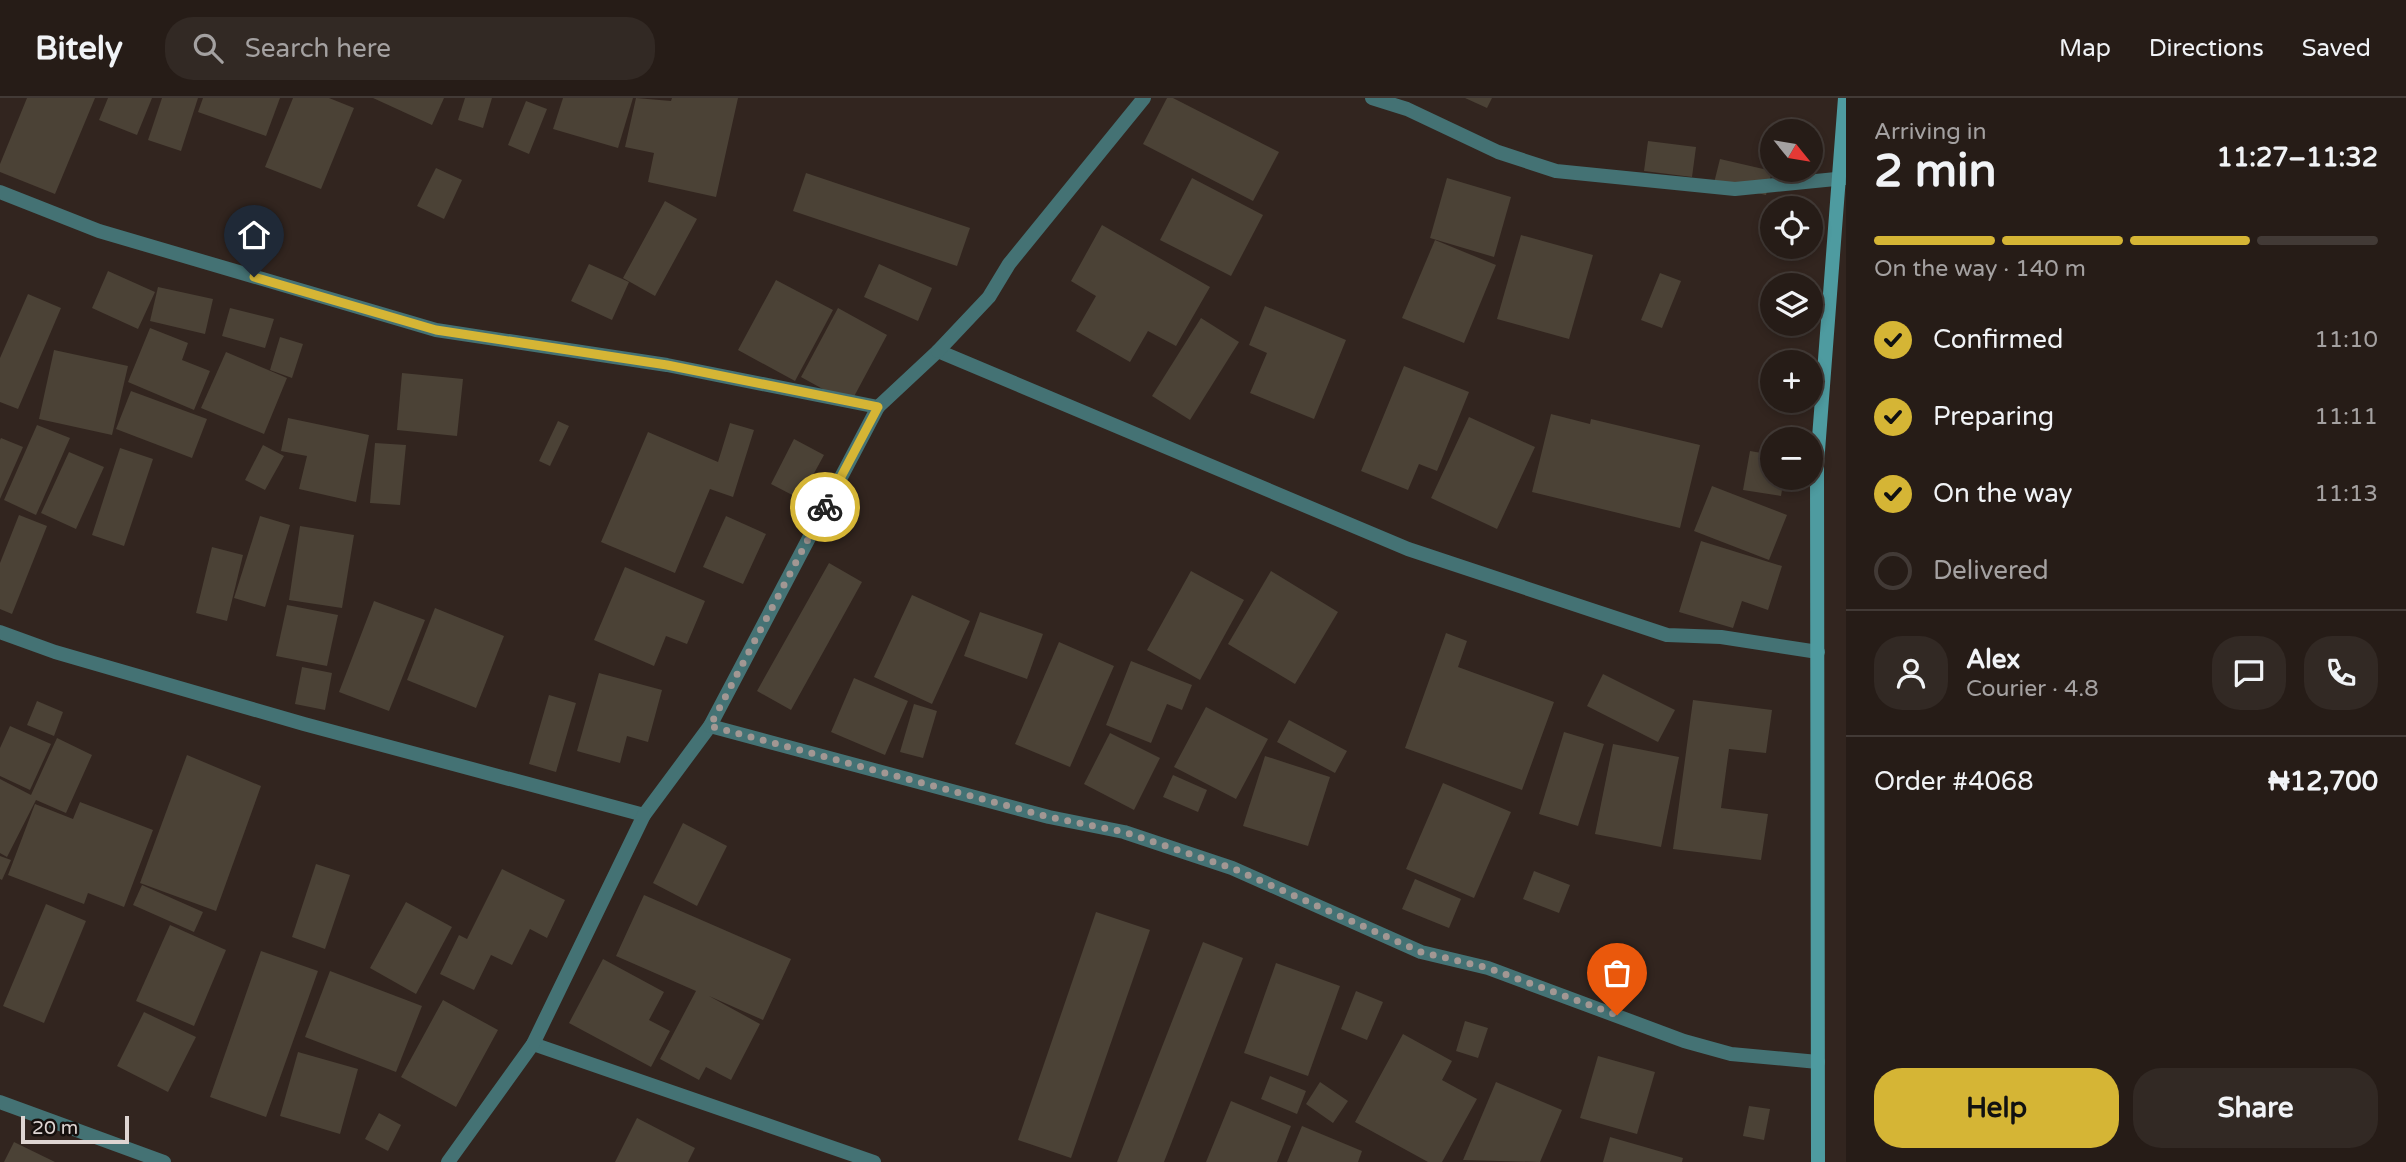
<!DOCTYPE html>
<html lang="en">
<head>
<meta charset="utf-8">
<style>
	body { margin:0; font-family:"Varela Round",sans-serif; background:#322924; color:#f1f3f6; height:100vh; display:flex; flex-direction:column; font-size:26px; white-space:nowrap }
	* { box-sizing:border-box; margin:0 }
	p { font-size:23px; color:#a4a1a1 }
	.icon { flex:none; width:38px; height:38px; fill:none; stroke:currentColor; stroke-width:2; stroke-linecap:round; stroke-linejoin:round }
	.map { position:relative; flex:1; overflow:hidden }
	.details { display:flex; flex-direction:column; background:#261c17; width:560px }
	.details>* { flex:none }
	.needle { width:46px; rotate:120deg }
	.controls { position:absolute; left:1760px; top:21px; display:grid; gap:14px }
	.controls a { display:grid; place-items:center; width:63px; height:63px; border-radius:50%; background:#261c17; box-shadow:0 4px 10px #0003,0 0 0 2px #423a36; font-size:35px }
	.scale { position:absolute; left:21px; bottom:18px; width:108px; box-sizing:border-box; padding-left:7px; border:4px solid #ded5d2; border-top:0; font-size:19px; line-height:24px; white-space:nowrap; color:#ded5d2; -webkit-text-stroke:5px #16100d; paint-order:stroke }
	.pin { position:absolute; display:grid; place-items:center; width:60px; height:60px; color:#fff; margin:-72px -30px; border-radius:50% 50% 50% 0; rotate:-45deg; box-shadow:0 0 7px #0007 }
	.pin .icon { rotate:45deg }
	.courier { position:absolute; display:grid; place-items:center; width:70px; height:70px; margin:-35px; border:5px solid #d5b535; border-radius:50%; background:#fff; color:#222; box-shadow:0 2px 9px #0007 }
	.overview em { font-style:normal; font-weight:800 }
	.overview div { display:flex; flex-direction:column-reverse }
	.overview { display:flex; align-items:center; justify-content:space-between; height:119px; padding:0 28px }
	h1 { font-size:46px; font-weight:800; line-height:52px }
	.bar { display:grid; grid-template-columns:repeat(4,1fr); gap:10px 7px; align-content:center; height:84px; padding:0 28px }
	.bar i { height:9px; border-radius:5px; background:#423a36 }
	.bar .selected { background:#d5b535 }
	.bar p { grid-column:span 4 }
	.line { display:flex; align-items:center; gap:18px; padding:0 28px; border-top:2px solid #423a36 }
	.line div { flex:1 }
	.round { display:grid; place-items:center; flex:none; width:74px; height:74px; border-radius:28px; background:#322924 }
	ol { padding:0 28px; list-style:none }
	li { display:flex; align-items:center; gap:21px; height:77px }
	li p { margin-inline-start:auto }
	li .icon { padding:7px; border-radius:50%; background:#d5b535; color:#111; stroke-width:4 }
	li:last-child { color:#a4a1a1 }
	li i { width:38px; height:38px; border:4px solid #423a36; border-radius:50% }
	.primary-button { display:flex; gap:14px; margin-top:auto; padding:14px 28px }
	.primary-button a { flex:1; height:80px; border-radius:28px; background:#d5b535; color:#111; font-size:28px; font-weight:800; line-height:80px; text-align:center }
	.primary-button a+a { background:#322924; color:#f1f3f6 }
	header { display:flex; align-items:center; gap:42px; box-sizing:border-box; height:98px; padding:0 35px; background:#261c17; border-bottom:2px solid #423a36 }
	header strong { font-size:33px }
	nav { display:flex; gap:38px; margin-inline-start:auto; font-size:24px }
	.search { width:490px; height:63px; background:#322924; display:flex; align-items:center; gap:18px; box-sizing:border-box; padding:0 24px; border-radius:28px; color:#a4a1a1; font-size:26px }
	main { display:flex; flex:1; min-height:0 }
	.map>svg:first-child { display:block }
	.building { fill:#4b4236 }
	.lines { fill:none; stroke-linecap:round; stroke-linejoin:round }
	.street { stroke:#447274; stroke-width:14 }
	.secondary { stroke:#4e9ba0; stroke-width:14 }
	.done { stroke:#a29793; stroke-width:7; stroke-dasharray:0 12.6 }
	.route { stroke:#d5b535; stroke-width:9 }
</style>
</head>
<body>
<header>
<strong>Bitely</strong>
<div class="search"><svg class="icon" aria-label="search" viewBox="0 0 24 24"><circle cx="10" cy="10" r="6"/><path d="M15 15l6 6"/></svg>Search here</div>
<nav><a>Map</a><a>Directions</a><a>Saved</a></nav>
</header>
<main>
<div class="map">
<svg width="1846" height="1064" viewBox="0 0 1846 1064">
	<rect width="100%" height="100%" fill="#32251f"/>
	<g class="building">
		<path d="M 27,0 L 95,0 L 55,96 L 0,74 L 0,66 Z"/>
		<path d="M 108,0 L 152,0 L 137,37 L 99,22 Z"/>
		<path d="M 162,0 L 198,0 L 181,53 L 148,42 Z"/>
		<path d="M 203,0 L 280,0 L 266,38 L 198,14 Z"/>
		<path d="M 293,0 L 329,0 L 354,10 L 321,91 L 265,69 Z"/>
		<path d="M 373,0 L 444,0 L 432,27 Z"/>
		<path d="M 465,0 L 492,0 L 483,30 L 458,22 Z"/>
		<path d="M 563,0 L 633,0 L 618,50 L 553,31 Z"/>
		<path d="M 636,0 L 671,3 L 672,0 L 738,0 L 716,99 L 648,84 L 654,55 L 625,49 Z"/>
		<path d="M 1167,0 L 1173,0 L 1279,54 L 1253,103 L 1143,46 Z"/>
		<path d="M 1465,0 L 1492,0 L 1487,10 Z"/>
		<path d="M 526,3 L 547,11 L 529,56 L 508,47 Z"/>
		<path d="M 1648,43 L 1696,49 L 1692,79 L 1644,73 Z"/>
		<path d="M 1720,61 L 1772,73 L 1766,97 L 1714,85 Z"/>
		<path d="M 436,70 L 462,82 L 444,121 L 417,108 Z"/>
		<path d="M 806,75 L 970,130 L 957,168 L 793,113 Z"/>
		<path d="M 1192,80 L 1263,117 L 1231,178 L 1160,142 Z"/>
		<path d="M 1447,80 L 1511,99 L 1494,159 L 1430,140 Z"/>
		<path d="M 665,103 L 697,121 L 655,198 L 623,180 Z"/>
		<path d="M 1102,127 L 1210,189 L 1176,248 L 1148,233 L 1130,264 L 1076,233 L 1096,198 L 1071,183 Z"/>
		<path d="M 1521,137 L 1593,157 L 1569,241 L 1497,221 Z"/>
		<path d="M 1435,142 L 1496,167 L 1464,245 L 1402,220 Z"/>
		<path d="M 589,166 L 629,184 L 612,222 L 571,203 Z"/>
		<path d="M 879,166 L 932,190 L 918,223 L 864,199 Z"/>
		<path d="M 108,173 L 155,194 L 138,231 L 92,210 Z"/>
		<path d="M 1660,175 L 1681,183 L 1662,230 L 1641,222 Z"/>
		<path d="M 776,182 L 833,212 L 795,283 L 738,252 Z"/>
		<path d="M 158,189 L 213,201 L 205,236 L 150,223 Z"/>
		<path d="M 28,196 L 61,210 L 18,311 L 0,304 L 0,260 Z"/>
		<path d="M 1265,208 L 1346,242 L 1314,321 L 1250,295 L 1267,255 L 1249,247 Z"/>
		<path d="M 230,210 L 274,221 L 265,250 L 222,238 Z"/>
		<path d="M 838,210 L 887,237 L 850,306 L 801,279 Z"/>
		<path d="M 1201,220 L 1239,244 L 1190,322 L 1152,298 Z"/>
		<path d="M 150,230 L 188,245 L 182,262 L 210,273 L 194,312 L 128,284 Z"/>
		<path d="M 280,239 L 303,246 L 292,280 L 270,272 Z"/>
		<path d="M 54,252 L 128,268 L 112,337 L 39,321 Z"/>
		<path d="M 226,254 L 287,280 L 264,336 L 201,310 Z"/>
		<path d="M 1404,268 L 1469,294 L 1437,373 L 1419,366 L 1408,392 L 1361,373 Z"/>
		<path d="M 402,275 L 463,281 L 457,338 L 397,332 Z"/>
		<path d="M 131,293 L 207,321 L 192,360 L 116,331 Z"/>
		<path d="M 1551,316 L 1590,326 L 1591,321 L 1700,347 L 1680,430 L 1532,394 Z"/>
		<path d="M 1469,319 L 1535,349 L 1497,431 L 1431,400 Z"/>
		<path d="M 288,320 L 369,337 L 356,404 L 299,391 L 307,358 L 281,353 Z"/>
		<path d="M 558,323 L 569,328 L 550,368 L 539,363 Z"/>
		<path d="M 730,325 L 754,332 L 733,399 L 710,391 L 675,475 L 601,444 L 648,334 L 718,364 Z"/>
		<path d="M 37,327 L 70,340 L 36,417 L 4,402 Z"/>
		<path d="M 1,340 L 23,349 L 0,401 L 0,342 Z"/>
		<path d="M 794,341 L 824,357 L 800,401 L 771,386 Z"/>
		<path d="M 375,345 L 406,347 L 400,407 L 370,405 Z"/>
		<path d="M 263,347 L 284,358 L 265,392 L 245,382 Z"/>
		<path d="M 120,350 L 153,361 L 124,448 L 92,437 Z"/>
		<path d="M 1750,353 L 1773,357 L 1773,380 L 1784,380 L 1781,398 L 1743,392 Z"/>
		<path d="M 69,354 L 104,369 L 76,431 L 41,415 Z"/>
		<path d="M 1712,388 L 1787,417 L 1769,462 L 1694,433 Z"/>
		<path d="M 19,417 L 47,428 L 12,516 L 0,511 L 0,465 Z"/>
		<path d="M 260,418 L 290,427 L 265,509 L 234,500 Z"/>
		<path d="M 726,418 L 766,436 L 743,486 L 703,469 Z"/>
		<path d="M 300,428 L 354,437 L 342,510 L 289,502 Z"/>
		<path d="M 1701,443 L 1782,468 L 1768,512 L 1742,503 L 1733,530 L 1679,514 Z"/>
		<path d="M 212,449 L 243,457 L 227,523 L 196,515 Z"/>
		<path d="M 829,465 L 862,484 L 791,612 L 757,593 Z"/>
		<path d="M 625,469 L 705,503 L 687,546 L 666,538 L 654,568 L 594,542 Z"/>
		<path d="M 1191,473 L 1244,502 L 1200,582 L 1147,552 Z"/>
		<path d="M 1271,473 L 1338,514 L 1295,586 L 1228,546 Z"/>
		<path d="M 912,497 L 970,523 L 932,606 L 874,579 Z"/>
		<path d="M 374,503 L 425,522 L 389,613 L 339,594 Z"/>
		<path d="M 287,507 L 338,517 L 327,568 L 276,558 Z"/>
		<path d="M 435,510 L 504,538 L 476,610 L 407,582 Z"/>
		<path d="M 980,514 L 1043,536 L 1027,581 L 964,558 Z"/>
		<path d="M 1446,535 L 1467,543 L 1458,569 L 1554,604 L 1522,692 L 1405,650 Z"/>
		<path d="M 1059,544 L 1114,568 L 1070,669 L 1015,646 Z"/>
		<path d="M 1131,563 L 1192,587 L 1182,612 L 1167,606 L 1151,645 L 1106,627 Z"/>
		<path d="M 302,569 L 332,575 L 325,612 L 295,606 Z"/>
		<path d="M 599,575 L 662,592 L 648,644 L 627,638 L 620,665 L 577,653 Z"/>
		<path d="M 1603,576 L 1675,612 L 1658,644 L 1587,608 Z"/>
		<path d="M 854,580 L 908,603 L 885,657 L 831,634 Z"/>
		<path d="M 549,597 L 576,605 L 556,674 L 529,666 Z"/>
		<path d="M 1693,602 L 1772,612 L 1766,655 L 1729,651 L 1721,710 L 1768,716 L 1761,762 L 1673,751 Z"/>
		<path d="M 37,603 L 63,614 L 54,638 L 27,627 Z"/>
		<path d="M 914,606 L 937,613 L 923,660 L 900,654 Z"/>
		<path d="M 1206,609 L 1268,641 L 1236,701 L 1174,669 Z"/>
		<path d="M 1289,622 L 1347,653 L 1335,675 L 1277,644 Z"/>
		<path d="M 10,628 L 51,646 L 30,692 L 0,678 L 0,650 Z"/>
		<path d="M 1564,634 L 1604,646 L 1578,728 L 1539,716 Z"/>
		<path d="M 1110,635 L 1160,660 L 1134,712 L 1084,686 Z"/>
		<path d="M 57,640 L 92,657 L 66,715 L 36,702 L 7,759 L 0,755 L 0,681 L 31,697 Z"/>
		<path d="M 1613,646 L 1679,659 L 1661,749 L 1595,736 Z"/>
		<path d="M 187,657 L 261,688 L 216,813 L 140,785 Z"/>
		<path d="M 1265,658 L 1330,679 L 1308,748 L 1243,728 Z"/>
		<path d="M 1173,677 L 1207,692 L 1198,714 L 1163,699 Z"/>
		<path d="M 1443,685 L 1511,714 L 1474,800 L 1406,771 Z"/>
		<path d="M 80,704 L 153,732 L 124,809 L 88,795 L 84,806 L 8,777 L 35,706 L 73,721 Z"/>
		<path d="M 683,725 L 727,748 L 697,808 L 653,785 Z"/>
		<path d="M 0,758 L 11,762 L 2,782 L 0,781 Z"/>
		<path d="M 316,766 L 350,777 L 325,851 L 292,839 Z"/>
		<path d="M 502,771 L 565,802 L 547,840 L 530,831 L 512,867 L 491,857 L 474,892 L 440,876 L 459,837 L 467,841 Z"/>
		<path d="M 1534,773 L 1570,787 L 1559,815 L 1523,801 Z"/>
		<path d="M 1415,781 L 1461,801 L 1449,830 L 1402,811 Z"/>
		<path d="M 142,787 L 203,814 L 194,834 L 133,807 Z"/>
		<path d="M 644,797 L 791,861 L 763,922 L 709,898 L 760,926 L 731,982 L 706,969 L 699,982 L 660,961 L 696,893 L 616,858 Z"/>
		<path d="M 406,804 L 452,829 L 416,896 L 370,870 Z"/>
		<path d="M 46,806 L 86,823 L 44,925 L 3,908 Z"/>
		<path d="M 1096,814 L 1150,832 L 1071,1060 L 1018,1042 Z"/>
		<path d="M 170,827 L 226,852 L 194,928 L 136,903 Z"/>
		<path d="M 1203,844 L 1243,860 L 1164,1064 L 1117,1064 Z"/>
		<path d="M 261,853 L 318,873 L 266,1019 L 210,999 Z"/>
		<path d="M 603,861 L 664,894 L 649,922 L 670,933 L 651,969 L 569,925 Z"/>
		<path d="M 1276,865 L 1340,888 L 1308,978 L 1244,955 Z"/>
		<path d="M 330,873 L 422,908 L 396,974 L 305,939 Z"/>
		<path d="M 1356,893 L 1383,904 L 1367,942 L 1341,931 Z"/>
		<path d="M 443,902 L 498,932 L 456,1009 L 401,979 Z"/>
		<path d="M 144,914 L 196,939 L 168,994 L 117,968 Z"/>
		<path d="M 1465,923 L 1488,930 L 1478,960 L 1456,953 Z"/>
		<path d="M 1403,936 L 1452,963 L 1442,982 L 1477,1001 L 1442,1064 L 1428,1064 L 1355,1024 Z"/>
		<path d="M 298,954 L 358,971 L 340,1036 L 280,1018 Z"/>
		<path d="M 1598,958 L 1655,974 L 1637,1036 L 1580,1020 Z"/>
		<path d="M 1270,978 L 1306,993 L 1297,1016 L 1261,1001 Z"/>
		<path d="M 1320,984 L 1348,1003 L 1333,1025 L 1306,1006 Z"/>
		<path d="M 1496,984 L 1562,1012 L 1540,1064 L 1463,1062 Z"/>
		<path d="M 1231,1003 L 1291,1028 L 1277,1064 L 1206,1064 Z"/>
		<path d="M 1749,1008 L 1770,1011 L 1764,1042 L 1743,1038 Z"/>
		<path d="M 379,1015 L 401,1027 L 388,1053 L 365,1041 Z"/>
		<path d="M 637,1020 L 695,1050 L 688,1064 L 615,1064 Z"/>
		<path d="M 1302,1028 L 1362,1053 L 1358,1064 L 1287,1064 Z"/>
		<path d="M 1610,1039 L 1683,1060 L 1682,1064 L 1603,1064 Z"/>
		<path d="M 14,1044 L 55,1064 L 4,1064 Z"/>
	</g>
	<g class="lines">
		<g class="street">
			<path d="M 1372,0 L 1407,11 L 1498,54 L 1556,73 L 1735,91 L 1846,80"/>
			<path d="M 0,94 L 99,133 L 436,232 L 667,267 L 878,309 L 938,253 L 1408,451 L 1667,537 L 1721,539 L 1818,554"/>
			<path d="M 938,253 L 989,199 L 1009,166 L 1144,0"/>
			<path d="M 0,534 L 55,554 L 304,626 L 644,717 L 710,628 L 1049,719 L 1124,734 L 1232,770 L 1421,854 L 1488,870 L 1684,943 L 1731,956 L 1818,964"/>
			<path d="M 710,628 L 878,309"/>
			<path d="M 533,946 L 874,1064"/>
			<path d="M 0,1004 L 164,1064"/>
			<path d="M 448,1064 L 533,946 L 644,717"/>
		</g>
		<path class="secondary" d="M 1818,1064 L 1817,366 L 1845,0"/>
	</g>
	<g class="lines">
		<path class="done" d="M 825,409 L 710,628 L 1049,719 L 1124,734 L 1232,770 L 1421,854 L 1488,870 L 1617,917"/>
		<path class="route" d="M 254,179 L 436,232 L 667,267 L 878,309 L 825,409"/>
	</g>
</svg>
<div class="controls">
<a><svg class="needle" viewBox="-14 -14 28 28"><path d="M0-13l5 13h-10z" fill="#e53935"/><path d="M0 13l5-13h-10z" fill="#a4a1a1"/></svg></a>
<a><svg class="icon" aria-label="locate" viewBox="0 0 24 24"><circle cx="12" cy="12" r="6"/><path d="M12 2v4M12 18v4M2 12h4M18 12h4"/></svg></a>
<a><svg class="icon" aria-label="layers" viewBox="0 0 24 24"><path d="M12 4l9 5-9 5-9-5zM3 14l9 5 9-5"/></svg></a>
<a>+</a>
<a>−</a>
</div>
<div class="scale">20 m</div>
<div class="pin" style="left:1617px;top:917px;background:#ea580c"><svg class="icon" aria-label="bag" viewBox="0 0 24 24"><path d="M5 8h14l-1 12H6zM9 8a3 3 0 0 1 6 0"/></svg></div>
<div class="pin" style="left:254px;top:179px;background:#1f2937"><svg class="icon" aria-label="home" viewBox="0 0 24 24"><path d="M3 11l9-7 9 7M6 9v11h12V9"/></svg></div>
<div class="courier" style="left:825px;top:409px"><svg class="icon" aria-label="bike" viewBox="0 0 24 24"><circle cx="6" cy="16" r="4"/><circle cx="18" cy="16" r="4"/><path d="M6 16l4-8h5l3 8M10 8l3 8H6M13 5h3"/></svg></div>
</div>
<section class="details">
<div class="overview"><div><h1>2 min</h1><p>Arriving in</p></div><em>11:27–11:32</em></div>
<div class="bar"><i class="selected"></i><i class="selected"></i><i class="selected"></i><i></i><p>On the way · 140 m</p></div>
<ol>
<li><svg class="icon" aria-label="check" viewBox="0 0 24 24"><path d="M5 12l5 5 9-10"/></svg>Confirmed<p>11:10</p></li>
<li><svg class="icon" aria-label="check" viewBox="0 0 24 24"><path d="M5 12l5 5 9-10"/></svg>Preparing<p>11:11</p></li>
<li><svg class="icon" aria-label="check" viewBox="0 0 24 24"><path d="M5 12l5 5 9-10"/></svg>On the way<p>11:13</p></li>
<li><i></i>Delivered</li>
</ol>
<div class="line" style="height:126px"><a class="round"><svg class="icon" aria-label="person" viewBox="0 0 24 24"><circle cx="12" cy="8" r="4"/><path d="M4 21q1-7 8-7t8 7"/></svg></a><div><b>Alex</b><p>Courier · 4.8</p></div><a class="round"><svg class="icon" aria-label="chat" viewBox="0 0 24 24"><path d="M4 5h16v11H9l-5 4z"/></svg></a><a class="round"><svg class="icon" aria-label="phone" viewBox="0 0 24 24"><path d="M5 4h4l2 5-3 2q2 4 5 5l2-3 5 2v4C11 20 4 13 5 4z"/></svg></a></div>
<div class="line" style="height:91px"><div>Order #4068</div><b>₦12,700</b></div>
<div class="primary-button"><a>Help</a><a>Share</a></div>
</section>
</main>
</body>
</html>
